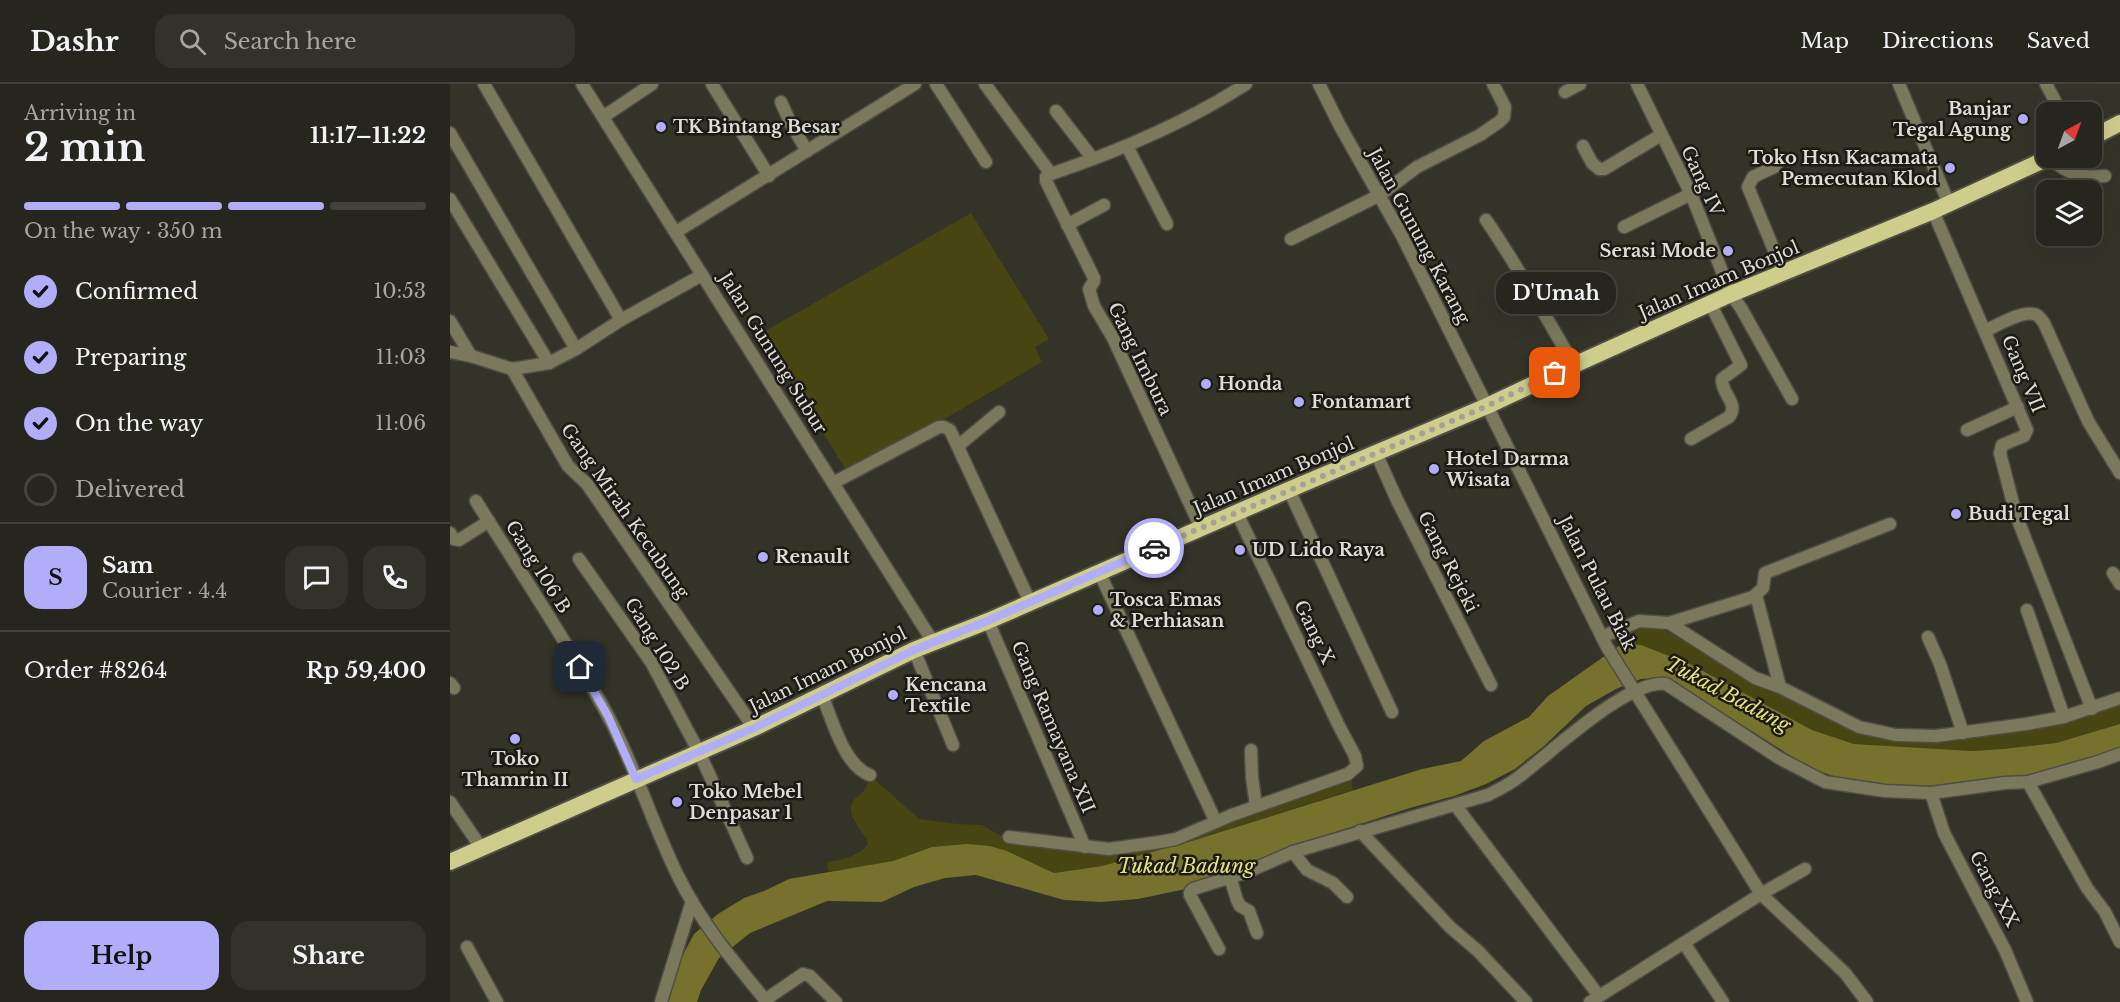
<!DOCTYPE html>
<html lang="en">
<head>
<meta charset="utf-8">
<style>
	body { margin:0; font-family:"Libre Baskerville",serif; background:#32322b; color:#f1f3f6; height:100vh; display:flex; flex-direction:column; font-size:22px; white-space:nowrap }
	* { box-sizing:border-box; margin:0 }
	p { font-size:20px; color:#a4a5a4 }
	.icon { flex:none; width:33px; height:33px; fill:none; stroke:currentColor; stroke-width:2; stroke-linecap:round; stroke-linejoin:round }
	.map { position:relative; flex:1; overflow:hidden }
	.side { display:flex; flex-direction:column; background:#26261e; width:450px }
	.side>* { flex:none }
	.needle { width:39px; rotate:41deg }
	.controls { position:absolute; left:1586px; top:18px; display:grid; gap:12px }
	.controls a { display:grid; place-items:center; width:66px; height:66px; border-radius:12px; background:#26261e; box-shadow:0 6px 24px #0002,0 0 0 2px #42433c; font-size:30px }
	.pin { position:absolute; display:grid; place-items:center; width:51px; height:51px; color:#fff; margin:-26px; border-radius:12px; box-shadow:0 3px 9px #0006 }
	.courier { position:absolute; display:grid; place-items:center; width:60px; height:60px; margin:-30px; border:4px solid #b2adf9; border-radius:50%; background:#fff; color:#222; box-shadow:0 2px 8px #0007 }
	.bubble { position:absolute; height:42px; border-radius:18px; background:#26261e; box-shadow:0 6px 24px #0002,0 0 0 2px #42433c; font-size:20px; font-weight:800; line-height:42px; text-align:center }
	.head em { font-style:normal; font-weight:800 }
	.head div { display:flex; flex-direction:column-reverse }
	.head { display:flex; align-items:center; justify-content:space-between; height:102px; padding:0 24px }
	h1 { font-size:39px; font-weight:800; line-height:45px }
	.bar { display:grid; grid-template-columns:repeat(4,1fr); gap:9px 6px; align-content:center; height:72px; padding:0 24px }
	.bar i { height:8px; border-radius:4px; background:#42433c }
	.bar .selected { background:#b2adf9 }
	.bar p { grid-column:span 4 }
	.line { display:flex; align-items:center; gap:15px; padding:0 24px; border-top:2px solid #42433c }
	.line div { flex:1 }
	.round { display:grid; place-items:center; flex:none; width:63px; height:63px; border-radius:18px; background:#32322b }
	ol { padding:0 24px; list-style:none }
	li { display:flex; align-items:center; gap:18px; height:66px }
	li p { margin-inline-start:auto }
	li .icon { padding:6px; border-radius:50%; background:#b2adf9; color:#111; stroke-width:4 }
	li:last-child { color:#a4a5a4 }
	li i { width:33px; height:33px; border:3px solid #42433c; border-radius:50% }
	.primary-button { display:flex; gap:12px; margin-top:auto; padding:12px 24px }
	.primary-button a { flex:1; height:69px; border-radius:18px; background:#b2adf9; color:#111; font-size:24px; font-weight:800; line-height:69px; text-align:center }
	.primary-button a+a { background:#32322b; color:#f1f3f6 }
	header { display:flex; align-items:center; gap:36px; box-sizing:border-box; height:84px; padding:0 30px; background:#26261e; border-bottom:2px solid #42433c }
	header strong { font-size:28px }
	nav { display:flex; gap:33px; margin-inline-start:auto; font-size:21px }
	.search { width:420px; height:54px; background:#32322b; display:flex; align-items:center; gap:15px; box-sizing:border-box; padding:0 21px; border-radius:18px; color:#a4a5a4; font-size:22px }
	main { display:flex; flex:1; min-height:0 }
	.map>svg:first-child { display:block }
	.green { fill:#474512 }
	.water { fill:#76722d }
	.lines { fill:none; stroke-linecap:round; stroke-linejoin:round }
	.minor-casing { stroke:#4e4e44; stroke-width:15 }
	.tertiary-casing { stroke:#4e4e44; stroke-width:15 }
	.trunk-casing { stroke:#4e4e44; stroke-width:20 }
	.minor { stroke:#7a795d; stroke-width:12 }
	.tertiary { stroke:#7a795d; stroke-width:12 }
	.trunk { stroke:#cfcd8c; stroke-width:16 }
	.done { stroke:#a2a299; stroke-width:6; stroke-dasharray:0 10.8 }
	.route { stroke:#b2adf9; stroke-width:8 }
	.poi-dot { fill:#b2adf9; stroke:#1b1a15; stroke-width:2 }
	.labels { text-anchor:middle; stroke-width:5; stroke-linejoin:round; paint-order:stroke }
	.poi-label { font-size:18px; font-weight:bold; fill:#ddddd6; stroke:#1b1a15; text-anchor:start }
	.street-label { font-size:18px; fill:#ddddd6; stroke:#1b1a15 }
	.water-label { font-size:20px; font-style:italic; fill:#e6e17f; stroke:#1b1a15 }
</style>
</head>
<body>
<header>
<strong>Dashr</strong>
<div class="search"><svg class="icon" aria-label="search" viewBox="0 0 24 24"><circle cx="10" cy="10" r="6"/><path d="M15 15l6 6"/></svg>Search here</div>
<nav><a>Map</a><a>Directions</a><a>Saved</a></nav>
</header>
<main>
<section class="side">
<div class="head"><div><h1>2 min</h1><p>Arriving in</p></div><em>11:17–11:22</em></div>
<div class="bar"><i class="selected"></i><i class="selected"></i><i class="selected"></i><i></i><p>On the way · 350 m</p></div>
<ol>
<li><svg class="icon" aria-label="check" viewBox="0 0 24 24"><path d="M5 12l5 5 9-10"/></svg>Confirmed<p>10:53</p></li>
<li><svg class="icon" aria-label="check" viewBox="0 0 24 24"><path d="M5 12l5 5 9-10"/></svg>Preparing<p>11:03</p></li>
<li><svg class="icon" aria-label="check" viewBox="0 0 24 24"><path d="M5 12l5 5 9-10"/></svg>On the way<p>11:06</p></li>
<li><i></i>Delivered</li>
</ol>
<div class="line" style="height:108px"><b class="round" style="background:#b2adf9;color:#111">S</b><div><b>Sam</b><p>Courier · 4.4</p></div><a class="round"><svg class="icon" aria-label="chat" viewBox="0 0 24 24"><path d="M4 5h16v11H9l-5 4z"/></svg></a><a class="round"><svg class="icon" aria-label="phone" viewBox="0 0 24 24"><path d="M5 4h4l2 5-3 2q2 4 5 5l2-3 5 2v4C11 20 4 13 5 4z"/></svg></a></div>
<div class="line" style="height:78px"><div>Order #8264</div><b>Rp 59,400</b></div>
<div class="primary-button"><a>Help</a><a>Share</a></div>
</section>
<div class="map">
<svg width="1670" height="918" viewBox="0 0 1670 918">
	<rect width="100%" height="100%" fill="#333328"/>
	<g class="green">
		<path d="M 521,129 L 599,255 L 585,263 L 592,278 L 399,391 L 312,249 Z"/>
		<path d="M 1206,542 L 1400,642 L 1468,655 L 1601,639 L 1659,625 L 1670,619 L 1670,640 L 1606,659 L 1553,665 L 1523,667 L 1404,660 L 1362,646 L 1240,580 L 1191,561 L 1173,559 L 1170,552 L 1183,543 Z"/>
		<path d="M 423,694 L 469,735 L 508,740 L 532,741 L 553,753 L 593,764 L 646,770 L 688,765 L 901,695 L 903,706 L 745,756 L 652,782 L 604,789 L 557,767 L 482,763 L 443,777 L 409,784 L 378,787 L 377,778 C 392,776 409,772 418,760 C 415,747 393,731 404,716 C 406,713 410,712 412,709 C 417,704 416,698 423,694 Z"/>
	</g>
	<path class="water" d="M 1173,559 L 1191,561 L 1240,580 L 1362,646 L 1404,660 L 1523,667 L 1553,665 L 1606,659 L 1670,640 L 1670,667 L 1611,687 L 1526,702 L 1463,705 L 1407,700 L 1360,684 L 1224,598 L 1206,594 L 1191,595 L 1166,605 L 1136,622 L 1094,662 L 1065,685 L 1036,700 L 1004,712 L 960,724 L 848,760 L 745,803 L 688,815 L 651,818 L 614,816 L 526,791 L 495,794 L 464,803 L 432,818 L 377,817 L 300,849 L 269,874 L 251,906 L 247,918 L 218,918 L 226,884 L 244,850 L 268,830 L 294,814 L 314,807 L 339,795 L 443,777 L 482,763 L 517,760 L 540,762 L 557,767 L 604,789 L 652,782 L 745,756 L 972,685 L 1011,677 L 1034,657 L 1079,633 L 1098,612 Z"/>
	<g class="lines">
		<g class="minor-casing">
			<g id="minor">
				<path d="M 34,0 L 171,236"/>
				<path d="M 262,0 L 319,92"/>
				<path d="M 486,0 L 536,78"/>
				<path d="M 535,0 L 601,90"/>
				<path d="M 869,0 L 890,42 L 952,152 L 1037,322"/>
				<path d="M 1187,0 L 1241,110 L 1281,210 L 1291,224 L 1342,315"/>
				<path d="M 1449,0 L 1499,120"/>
				<path d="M 1596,0 L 1611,28"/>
				<path d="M 1115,8 L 1130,0"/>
				<path d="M 331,18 L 341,40 L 357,67"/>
				<path d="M 606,27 L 643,75"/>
				<path d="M 153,33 L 202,0"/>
				<path d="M 0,49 L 126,265"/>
				<path d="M 677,62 L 717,140"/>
				<path d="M 1133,62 L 1142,79 L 1149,85 L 1154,85 L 1211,51"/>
				<path d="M 1600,74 C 1619,91 1630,94 1655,92"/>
				<path d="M 1326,82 L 1303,93 L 1298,103 L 1333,188"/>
				<path d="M 0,115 L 99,279"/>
				<path d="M 1483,127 L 1577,346 L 1574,352 L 1552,361 L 1550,369 L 1566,431 L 1642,625"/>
				<path d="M 1036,136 C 1068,182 1095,232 1124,281"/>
				<path d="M 617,141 L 654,121"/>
				<path d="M 1174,143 L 1241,110"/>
				<path d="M 226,148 L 465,0"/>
				<path d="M 841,155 L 930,111 L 967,83 L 1030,51 L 1049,38 L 1054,33 L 1055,23 L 1043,0"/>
				<path d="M 0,237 L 21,272"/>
				<path d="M 1535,247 C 1546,242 1571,227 1583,230 C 1588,230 1591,235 1594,239 L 1638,337 L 1670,389"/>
				<path d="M 0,268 L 21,272 L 62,285 L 99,279 L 126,265 L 171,236 L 252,191"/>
				<path d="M 62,285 L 118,382 L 137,400 L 304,644"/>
				<path d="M 1517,346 L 1568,323"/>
				<path d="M 1241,355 L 1279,333 C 1290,320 1271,310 1272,295 L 1291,281 L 1261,221"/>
				<path d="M 508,362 L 549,328"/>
				<path d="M 926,369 L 947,416 L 1041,601"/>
				<path d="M 383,399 L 489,343 L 494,343 L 500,346 L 580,518"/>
				<path d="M 839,406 L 942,628"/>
				<path d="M 26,417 C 70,488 117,557 157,630 C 185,682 202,739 228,792 C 251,839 284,878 317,918"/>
				<path d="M 751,444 L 663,254 L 644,222 L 639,205 L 644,197 L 644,194 L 596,97 L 596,93 L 601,90 C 669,67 736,39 796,0"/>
				<path d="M 0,449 L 4,455 L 9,456 L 39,437"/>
				<path d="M 129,475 L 201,578 L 249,668 L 297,774"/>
				<path d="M 649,488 L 766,738"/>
				<path d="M 1663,489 L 1670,500"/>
				<path d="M 1306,511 L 1330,603"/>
				<path d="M 1577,526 L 1614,633"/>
				<path d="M 538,537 L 635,763"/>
				<path d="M 1219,539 L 1303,513 L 1313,504 L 1315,489 L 1440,440"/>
				<path d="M 1152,553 L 1189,537 L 1219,539 L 1305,594 L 1330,603 L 1409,643 L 1446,651 L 1486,652 L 1576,640 L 1614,633 L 1670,614"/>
				<path d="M 1478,553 L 1490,580 L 1513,649"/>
				<path d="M 464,566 L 503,661"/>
				<path d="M 0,599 L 4,604"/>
				<path d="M 372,611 C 382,635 394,682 420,691"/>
				<path d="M 801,666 L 802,693 L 806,722"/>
				<path d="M 1578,698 L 1637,804 L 1655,828 L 1670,858"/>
				<path d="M 1481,709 L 1494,749 L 1555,866 L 1577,918"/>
				<path d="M 0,718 L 32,765"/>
				<path d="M 1006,722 L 1149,912"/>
				<path d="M 910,747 L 1000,843 L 1028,867 L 1076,918"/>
				<path d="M 559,753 L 659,765 L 710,758 L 726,755 L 782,731 L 898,690 L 907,682 L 905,672 L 889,642 L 787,429"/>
				<path d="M 843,768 L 857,786 L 883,799 L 897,813"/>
				<path d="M 780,793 L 787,816 L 790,822 L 799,827 L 807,849"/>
				<path d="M 1311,810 L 1355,785"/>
				<path d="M 1234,859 L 1273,918"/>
				<path d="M 17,863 L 47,918"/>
				<path d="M 769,865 L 740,811 L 740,808 L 743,805 L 797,788 L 843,768 L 1038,711 C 1048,706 1058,701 1066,695 C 1099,671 1177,595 1216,600 L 1329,674 L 1375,698 L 1435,707 L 1481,709 L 1555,699 L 1578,698 L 1648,678 L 1670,670"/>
				<path d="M 315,916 L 353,890 L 360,892 L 386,918"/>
				<path d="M 211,918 L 242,817"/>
			</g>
		</g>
		<g class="tertiary-casing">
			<g id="tertiary">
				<path d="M 132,0 L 483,558"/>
				<path d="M 1037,322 L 1157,563 L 1303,797 L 1311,810 L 1395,889 L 1417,918"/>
				<path d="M 1140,918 L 1311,810"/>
			</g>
		</g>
		<g class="trunk-casing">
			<g id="trunk">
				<path d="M 1641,54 L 1670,39"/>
				<path d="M 0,778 L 304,644 L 464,566 L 538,537 L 850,401 L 1037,322 L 1124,281 L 1281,210 L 1483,127 L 1598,74"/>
			</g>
		</g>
		<use href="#minor" class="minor"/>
		<use href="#tertiary" class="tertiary"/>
		<use href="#trunk" class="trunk"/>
	</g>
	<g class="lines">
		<path class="done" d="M 704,464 L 1037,322 L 1105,289"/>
		<path class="route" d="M 130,583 L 158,632 L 186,695 L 304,644 L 464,566 L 537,537 L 704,464"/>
	</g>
	<g class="poi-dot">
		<circle cx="1573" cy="35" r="6"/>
		<circle cx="211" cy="43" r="6"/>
		<circle cx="1500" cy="84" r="6"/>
		<circle cx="1278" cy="167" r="6"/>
		<circle cx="756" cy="300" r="6"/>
		<circle cx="849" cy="318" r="6"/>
		<circle cx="984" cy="385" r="6"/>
		<circle cx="1506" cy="430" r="6"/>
		<circle cx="790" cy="466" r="6"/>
		<circle cx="313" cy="473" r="6"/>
		<circle cx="648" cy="526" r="6"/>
		<circle cx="443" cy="611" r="6"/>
		<circle cx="65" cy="655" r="6"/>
		<circle cx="227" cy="718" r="6"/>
	</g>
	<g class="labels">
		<g class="poi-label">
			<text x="1561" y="31" text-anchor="end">Banjar<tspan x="1561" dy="21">Tegal Agung</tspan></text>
			<text x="223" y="49">TK Bintang Besar</text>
			<text x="1488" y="80" text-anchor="end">Toko Hsn Kacamata<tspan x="1488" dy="21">Pemecutan Klod</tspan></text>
			<text x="1266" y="173" text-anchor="end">Serasi Mode</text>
			<text x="768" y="306">Honda</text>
			<text x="861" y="324">Fontamart</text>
			<text x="996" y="381">Hotel Darma<tspan x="996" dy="21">Wisata</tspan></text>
			<text x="1518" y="436">Budi Tegal</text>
			<text x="802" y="472">UD Lido Raya</text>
			<text x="325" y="479">Renault</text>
			<text x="660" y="522">Tosca Emas<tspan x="660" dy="21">&amp; Perhiasan</tspan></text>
			<text x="455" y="607">Kencana<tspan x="455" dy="21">Textile</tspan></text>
			<text x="65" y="681" text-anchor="middle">Toko<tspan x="65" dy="21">Thamrin II</tspan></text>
			<text x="239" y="714">Toko Mebel<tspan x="239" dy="21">Denpasar 1</tspan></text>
		</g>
		<g class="street-label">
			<text transform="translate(1252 97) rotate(65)" y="6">Gang IV</text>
			<text transform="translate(969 152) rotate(62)" y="6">Jalan Gunung Karang</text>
			<text transform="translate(1269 196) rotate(-23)" y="6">Jalan Imam Bonjol</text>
			<text transform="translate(323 269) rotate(58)" y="6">Jalan Gunung Subur</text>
			<text transform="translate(690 275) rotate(64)" y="6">Gang Imbura</text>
			<text transform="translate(1573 290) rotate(67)" y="6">Gang VII</text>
			<text transform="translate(824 392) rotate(-23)" y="6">Jalan Imam Bonjol</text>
			<text transform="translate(175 427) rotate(55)" y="6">Gang Mirah Kecubung</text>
			<text transform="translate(998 478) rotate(63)" y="6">Gang Rejeki</text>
			<text transform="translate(88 483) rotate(58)" y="6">Gang 106 B</text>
			<text transform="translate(1147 499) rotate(63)" y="6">Jalan Pulau Biak</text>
			<text transform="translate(864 548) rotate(64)" y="6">Gang X</text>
			<text transform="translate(207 560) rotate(58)" y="6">Gang 102 B</text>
			<text transform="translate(378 586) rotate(-26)" y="6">Jalan Imam Bonjol</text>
			<text transform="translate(603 643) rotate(67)" y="6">Gang Ramayana XII</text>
			<text transform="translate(1544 805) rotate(62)" y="6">Gang XX</text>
		</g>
		<g class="water-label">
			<text transform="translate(1278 610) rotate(28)" y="7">Tukad Badung</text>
			<text x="736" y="789">Tukad Badung</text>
		</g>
	</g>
</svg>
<div class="controls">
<a><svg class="needle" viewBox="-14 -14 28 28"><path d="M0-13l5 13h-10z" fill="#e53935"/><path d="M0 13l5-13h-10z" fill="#a4a5a4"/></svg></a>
<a><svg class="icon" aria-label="layers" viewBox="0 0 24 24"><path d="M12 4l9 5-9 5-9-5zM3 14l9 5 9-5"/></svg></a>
</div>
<div class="pin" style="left:1105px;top:289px;background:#ea580c"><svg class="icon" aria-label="bag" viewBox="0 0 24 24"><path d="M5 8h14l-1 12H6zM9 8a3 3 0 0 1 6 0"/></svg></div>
<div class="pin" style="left:130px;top:583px;background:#1f2937"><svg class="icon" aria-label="home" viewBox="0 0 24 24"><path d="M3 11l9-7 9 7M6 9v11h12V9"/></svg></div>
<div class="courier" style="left:704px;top:464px"><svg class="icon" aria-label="car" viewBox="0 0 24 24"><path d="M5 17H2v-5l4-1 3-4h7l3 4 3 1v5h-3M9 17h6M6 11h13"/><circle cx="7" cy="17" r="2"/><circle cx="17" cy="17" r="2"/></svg></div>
<div class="bubble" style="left:1046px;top:188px;width:120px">D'Umah</div>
</div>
</main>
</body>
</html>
